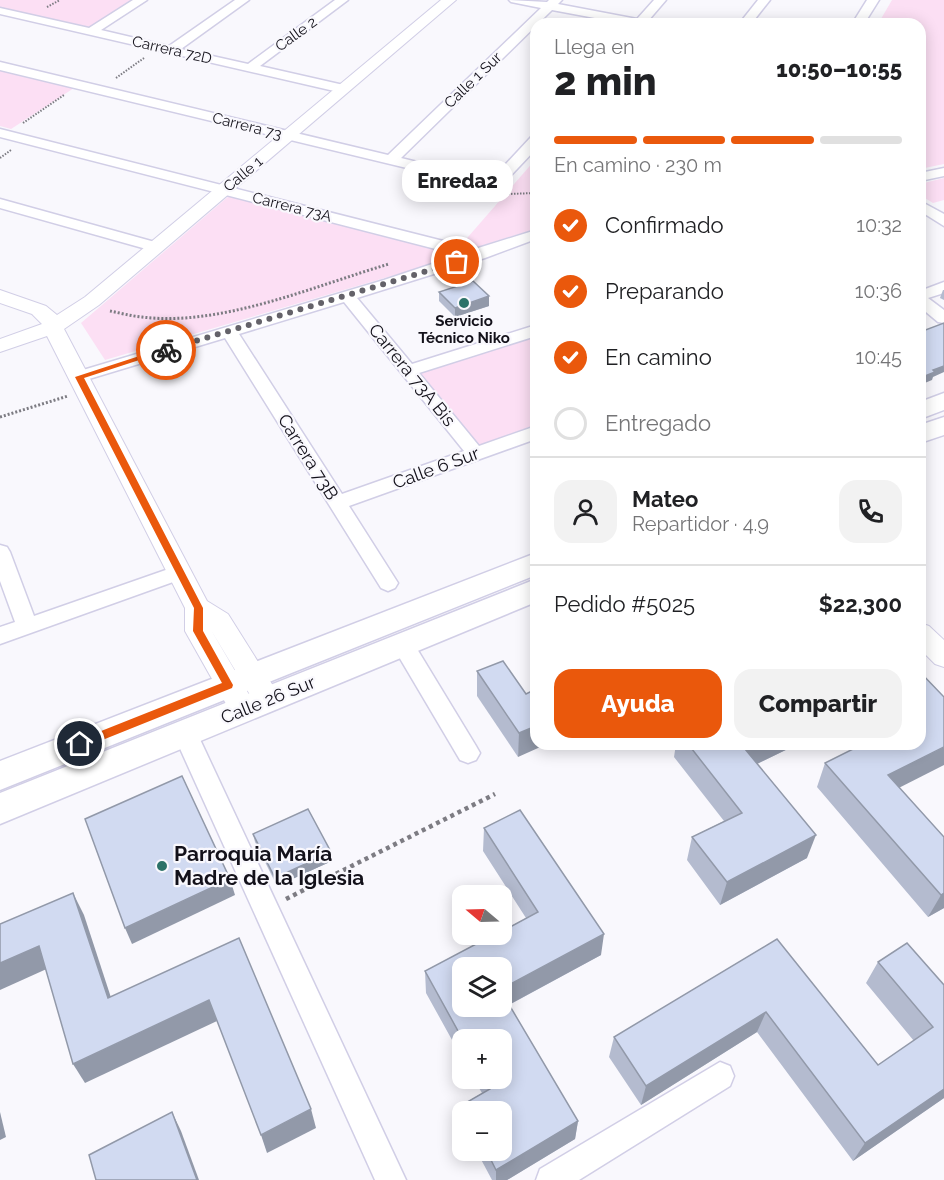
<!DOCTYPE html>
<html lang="es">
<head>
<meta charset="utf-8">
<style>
	body { margin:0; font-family:Raleway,sans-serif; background:#f2f2f2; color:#202124; height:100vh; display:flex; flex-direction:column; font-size:22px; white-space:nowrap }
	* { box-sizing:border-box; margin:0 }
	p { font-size:20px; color:#757577 }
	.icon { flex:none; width:33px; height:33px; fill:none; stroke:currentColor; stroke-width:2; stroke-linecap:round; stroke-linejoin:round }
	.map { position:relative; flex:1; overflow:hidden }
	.side { position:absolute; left:530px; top:18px; width:396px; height:732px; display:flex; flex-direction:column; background:#fff; border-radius:18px; box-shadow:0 3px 15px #0003 }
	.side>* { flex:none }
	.needle { width:39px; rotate:289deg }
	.tools { position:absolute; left:452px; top:885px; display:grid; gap:12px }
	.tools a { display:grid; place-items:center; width:60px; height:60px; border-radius:12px; background:#fff; box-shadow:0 3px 15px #0003; font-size:30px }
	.pin { position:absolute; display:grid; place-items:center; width:51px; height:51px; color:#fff; margin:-26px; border:3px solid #fff; border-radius:50%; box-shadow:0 2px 6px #0007 }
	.courier { position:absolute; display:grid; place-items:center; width:60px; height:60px; margin:-30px; border:4px solid #ea580c; border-radius:50%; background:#fff; color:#222; box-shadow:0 2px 8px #0007 }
	.bubble { position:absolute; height:42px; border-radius:18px; background:#fff; box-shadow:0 3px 15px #0003; font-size:20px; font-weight:800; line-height:42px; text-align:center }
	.head em { font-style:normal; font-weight:800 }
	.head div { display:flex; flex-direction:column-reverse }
	.head { display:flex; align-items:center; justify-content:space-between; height:102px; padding:0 24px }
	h1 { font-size:39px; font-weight:800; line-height:45px }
	.bar { display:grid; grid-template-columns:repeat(4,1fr); gap:9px 6px; align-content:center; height:72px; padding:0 24px }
	.bar i { height:8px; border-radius:4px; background:#e0e0e0 }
	.bar .current { background:#ea580c }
	.bar p { grid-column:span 4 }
	.line { display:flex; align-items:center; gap:15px; padding:0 24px; border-top:2px solid #e0e0e0 }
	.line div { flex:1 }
	.round { display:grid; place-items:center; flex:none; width:63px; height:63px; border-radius:18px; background:#f2f2f2 }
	ol { padding:0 24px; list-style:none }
	li { display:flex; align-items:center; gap:18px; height:66px }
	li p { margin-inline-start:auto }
	li .icon { padding:6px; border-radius:50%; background:#ea580c; color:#fff; stroke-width:4 }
	li:last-child { color:#757577 }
	li i { width:33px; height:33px; border:3px solid #e0e0e0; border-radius:50% }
	.primary-button { display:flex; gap:12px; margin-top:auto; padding:12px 24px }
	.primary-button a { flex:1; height:69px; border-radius:18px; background:#ea580c; color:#fff; font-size:24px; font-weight:800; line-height:69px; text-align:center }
	.primary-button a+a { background:#f2f2f2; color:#202124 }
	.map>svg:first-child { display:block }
	.green { fill:#fcdff4 }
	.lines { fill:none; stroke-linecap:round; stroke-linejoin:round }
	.minor-casing { stroke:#d1cee6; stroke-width:3 }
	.tertiary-casing { stroke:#d1cee6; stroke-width:2 }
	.secondary-casing { stroke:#d1cee6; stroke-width:3 }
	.path-far2 { stroke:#7d7c83; stroke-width:2; stroke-dasharray:1.5 1.5; stroke-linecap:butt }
	.path-far1 { stroke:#7d7c83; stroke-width:3; stroke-dasharray:2 2; stroke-linecap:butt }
	.path { stroke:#7d7c83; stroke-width:4.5; stroke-dasharray:4 4; stroke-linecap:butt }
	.minor { fill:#fff; fill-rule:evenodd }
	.tertiary { fill:#fff; fill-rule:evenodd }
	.secondary { fill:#fff; fill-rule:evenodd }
	.wall { fill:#b4bbcf }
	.shaded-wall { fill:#9299a9 }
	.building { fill:#d1daf1; stroke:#9299a9; stroke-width:1.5 }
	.route { fill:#ea580c }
	.done { stroke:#646269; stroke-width:6; stroke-dasharray:0 10.8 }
	.poi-dot { fill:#2c7268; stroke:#f9f8fd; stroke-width:2 }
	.labels { text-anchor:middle; stroke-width:4.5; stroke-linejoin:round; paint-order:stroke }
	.far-street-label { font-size:15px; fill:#13111a; stroke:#f9f8fd }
	.far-poi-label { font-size:15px; font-weight:bold; fill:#13111a; stroke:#f9f8fd }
	.street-label { font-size:18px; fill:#13111a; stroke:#f9f8fd }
	.near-poi-label { font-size:21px; font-weight:bold; fill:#13111a; stroke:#f9f8fd; text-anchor:start }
</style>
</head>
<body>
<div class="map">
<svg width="944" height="1180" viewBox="0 0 944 1180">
	<rect width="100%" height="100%" fill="#f9f8fd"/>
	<g class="green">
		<path d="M 0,0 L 135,0 L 90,27 L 0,8 Z"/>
		<path d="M 892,0 L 944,0 L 944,164 L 920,169 L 920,24 L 878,24 Z"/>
		<path d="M 0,70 L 74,88 L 11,129 L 0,126 Z"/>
		<path d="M 535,160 L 535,229 L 474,248 L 461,245 Z"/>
		<path d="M 944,178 L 944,200 L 933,203 L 920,195 L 920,184 Z"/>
		<path d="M 230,195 L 463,255 L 105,360 L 81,323 Z"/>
		<path d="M 535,335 L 535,425 L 477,446 L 417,374 Z"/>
	</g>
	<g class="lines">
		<g class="minor-casing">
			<g id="minor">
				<path d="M 133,0 L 147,0 L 101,30 L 169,46 L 235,0 L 249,0 L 181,49 L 248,64 L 335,0 L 348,0 L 260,66 L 348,86 L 349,89 L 343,93 L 0,14 L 0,8 L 89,28 Z"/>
				<path d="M 509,0 L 547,2 L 549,0 L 562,0 L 558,4 L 637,19 L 654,0 L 666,0 L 648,21 L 652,24 L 627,24 L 552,10 L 401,158 L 491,180 L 531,137 L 536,136 L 536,149 L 499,188 L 494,189 L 0,70 L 0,62 L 388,155 L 541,8 L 511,2 Z"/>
				<path d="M 758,0 L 770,0 L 751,24 L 739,24 Z"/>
				<path d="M 867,0 L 879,0 L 864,24 L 852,24 Z"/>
				<path d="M 0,129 L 475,249 L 536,230 L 536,239 L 485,258 L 357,298 L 412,364 L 536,325 L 536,336 L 419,373 L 479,446 L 536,426 L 536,439 L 349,506 L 398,583 L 395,588 L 388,591 L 381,588 L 225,338 L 79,382 L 73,381 L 70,377 L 73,373 L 384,280 L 459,255 L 0,137 ZM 344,302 L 464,451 L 342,494 L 239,334 Z"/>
				<path d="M 944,168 L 944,176 L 920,181 L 920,173 Z"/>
				<path d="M 0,199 L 162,244 L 165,247 L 157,252 L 0,208 Z"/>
				<path d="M 920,201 L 944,214 L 944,226 L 920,211 Z"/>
				<path d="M 944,282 L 944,293 L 928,298 L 944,310 L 944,323 L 938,322 L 920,307 L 920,291 Z"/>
				<path d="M 0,545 L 7,547 L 10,552 L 34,616 L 180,565 L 187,567 L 190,572 L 187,577 L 0,644 L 0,627 L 15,622 L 0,581 Z"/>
				<path d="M 403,637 L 411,639 L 476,746 L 480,753 L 476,760 L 468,763 L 460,760 L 392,645 L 395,639 Z"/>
				<path d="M 185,724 L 193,726 L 197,733 L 406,1180 L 375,1180 L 173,733 L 177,726 Z"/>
				<path d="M 720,1062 L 730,1066 L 734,1076 L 730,1086 L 579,1180 L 536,1180 L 540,1169 Z"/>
			</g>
		</g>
		<g class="tertiary-casing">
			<g id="tertiary">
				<path d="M 441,0 L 456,0 L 99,305 L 64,329 L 207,601 L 228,614 L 282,700 L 278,708 L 268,711 L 258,708 L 211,630 L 258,710 L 254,718 L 244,721 L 234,718 L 185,631 L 185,608 L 47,336 L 0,352 L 0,339 L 42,324 L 32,314 L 0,303 L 0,290 L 46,306 L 57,315 L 85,297 Z"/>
				<path d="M 920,623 L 929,626 L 944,640 L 944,667 L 935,664 L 920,649 Z"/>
			</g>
		</g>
		<g class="secondary-casing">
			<g id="secondary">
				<path d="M 944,393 L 944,410 L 920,419 L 920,402 Z"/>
				<path d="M 944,417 L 944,435 L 920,443 L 920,425 Z"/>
				<path d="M 536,553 L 536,575 L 0,790 L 0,761 Z"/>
				<path d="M 536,579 L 536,602 L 0,824 L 0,793 Z"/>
			</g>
		</g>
		<g class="path-far2">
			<path d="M 47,7 L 60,0"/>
			<path d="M 116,78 L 144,58"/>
			<path d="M 23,123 L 64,95"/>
			<path d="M 0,158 L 11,150"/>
			<path d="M 508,194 L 536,193"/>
		</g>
		<g class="path-far1">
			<path d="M 110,311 C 120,313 131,316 142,317 C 221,327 314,286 389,264"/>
			<path d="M 0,417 L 68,396"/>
		</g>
		<path class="path" d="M 286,899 L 495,794"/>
		<use href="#minor" class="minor"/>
		<use href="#tertiary" class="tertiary"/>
		<use href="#secondary" class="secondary"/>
	</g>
	<g class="wall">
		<path d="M 943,290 L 944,290 L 944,300 L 940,298 Z"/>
		<path d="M 439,292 L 489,306 L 455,317 L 439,301 Z"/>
		<path d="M 477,671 L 526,694 L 518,757 L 477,696 Z"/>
		<path d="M 920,672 L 944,697 L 899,788 L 944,837 L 944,908 L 928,917 L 817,787 L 825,763 L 920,744 Z"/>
		<path d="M 676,744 L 798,744 L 757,764 L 807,858 L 720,905 L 687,860 L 692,837 L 724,821 L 674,757 Z"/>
		<path d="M 484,828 L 601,955 L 509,1005 L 578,1121 L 575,1139 L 507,1180 L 492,1180 L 476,1150 L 501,1150 L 501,1112 L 462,1112 L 462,1124 L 462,1105 L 482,1093 L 473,1078 L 501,1078 L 501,1040 L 462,1040 L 462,1058 L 426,993 L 425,971 L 526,918 L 483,851 Z"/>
		<path d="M 253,834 L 332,861 L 277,886 L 255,842 Z"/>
		<path d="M 777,939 L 878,1065 L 914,1041 L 866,983 L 878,962 L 944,985 L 944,1098 L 853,1161 L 757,1032 L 641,1105 L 609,1057 L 614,1037 Z"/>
	</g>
	<g class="shaded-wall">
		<path d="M 489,296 L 489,306 L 455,317 L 455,308 Z"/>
		<path d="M 944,366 L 944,372 L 933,377 L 932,380 L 920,385 L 920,378 L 933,370 Z"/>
		<path d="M 536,726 L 536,744 L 547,744 L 518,757 L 519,733 Z"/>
		<path d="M 756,744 L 798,744 L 738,773 L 745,749 Z"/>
		<path d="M 944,747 L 944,765 L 877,799 L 888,775 Z"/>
		<path d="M 816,835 L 807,858 L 720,905 L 727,882 Z"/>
		<path d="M 331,852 L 332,861 L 277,886 L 275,878 Z"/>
		<path d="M 230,879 L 235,895 L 132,944 L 125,928 Z"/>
		<path d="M 73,893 L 84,915 L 118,1019 L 108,998 Z"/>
		<path d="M 944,893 L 944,908 L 928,917 L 941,895 Z"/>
		<path d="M 604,934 L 601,955 L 499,1010 L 501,1006 L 501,989 Z"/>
		<path d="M 39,946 L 51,967 L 0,990 L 0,963 Z"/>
		<path d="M 209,1000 L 217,1021 L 85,1083 L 73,1064 Z"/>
		<path d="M 766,1012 L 757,1032 L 641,1105 L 646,1086 Z"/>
		<path d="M 944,1089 L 944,1098 L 853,1161 L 865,1143 Z"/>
		<path d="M 311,1109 L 316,1128 L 267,1153 L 261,1135 Z"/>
		<path d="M 0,1112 L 6,1137 L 0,1140 Z"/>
		<path d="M 172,1112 L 181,1131 L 199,1180 L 197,1180 Z"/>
		<path d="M 578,1121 L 575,1139 L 507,1180 L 496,1180 L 496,1170 Z"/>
	</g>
	<g class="building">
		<path d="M 473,281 L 489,296 L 455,308 L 439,292 Z"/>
		<path d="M 944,323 L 944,366 L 933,370 L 935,372 L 920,378 L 920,351 L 924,348 L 920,345 L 920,332 Z"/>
		<path d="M 503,661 L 526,694 L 536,689 L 536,726 L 519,733 L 477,671 Z"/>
		<path d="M 920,672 L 944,697 L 944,747 L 888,775 L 944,837 L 944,893 L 941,895 L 825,763 L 863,744 L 920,744 L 920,716 L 924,714 L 920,709 Z"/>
		<path d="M 688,744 L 756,744 L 745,749 L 816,835 L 727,882 L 692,837 L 742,813 Z"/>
		<path d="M 182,776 L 230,879 L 125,928 L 85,819 Z"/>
		<path d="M 308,809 L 331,852 L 275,878 L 253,834 Z"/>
		<path d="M 520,810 L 604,934 L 501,989 L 501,968 L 462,968 L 462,1006 L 501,1006 L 501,991 L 578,1121 L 496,1170 L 486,1150 L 501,1150 L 501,1112 L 465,1112 L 462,1105 L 490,1089 L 484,1078 L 501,1078 L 501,1040 L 463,1040 L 425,971 L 495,934 L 501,934 L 501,932 L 538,912 L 484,828 Z"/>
		<path d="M 73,893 L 108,998 L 239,938 L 311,1109 L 261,1135 L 209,1000 L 73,1064 L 39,946 L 0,963 L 0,924 Z"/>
		<path d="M 777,939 L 878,1065 L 933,1027 L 878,962 L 907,943 L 944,985 L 944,1089 L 865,1143 L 766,1012 L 646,1086 L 614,1037 Z"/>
		<path d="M 172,1112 L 197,1180 L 96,1180 L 89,1155 Z"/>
	</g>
	<path class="route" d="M 164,348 L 170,350 L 84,378 L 203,608 L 203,631 L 233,685 L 232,688 L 80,749 L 75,744 L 76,741 L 222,683 L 193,631 L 194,608 L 75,377 Z"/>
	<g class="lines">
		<path class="done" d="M 166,350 L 457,262"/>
	</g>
	<g class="poi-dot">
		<circle cx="464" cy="303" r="6"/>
		<circle cx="162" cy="866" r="6"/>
	</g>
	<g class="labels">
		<g class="far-street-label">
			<text transform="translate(296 34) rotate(-36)" y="5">Calle 2</text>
			<text transform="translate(172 50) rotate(13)" y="5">Carrera 72D</text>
			<text transform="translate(473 80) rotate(-44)" y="5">Calle 1 Sur</text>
			<text transform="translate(247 126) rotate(14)" y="5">Carrera 73</text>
			<text transform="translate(243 174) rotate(-40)" y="5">Calle 1</text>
			<text transform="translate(292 207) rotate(14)" y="5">Carrera 73A</text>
		</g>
		<g class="far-poi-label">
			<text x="464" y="326">Servicio<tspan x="464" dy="17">Técnico Niko</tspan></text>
		</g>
		<g class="street-label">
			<text transform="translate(412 375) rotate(51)" y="6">Carrera 73A Bis</text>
			<text transform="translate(308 457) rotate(58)" y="6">Carrera 73B</text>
			<text transform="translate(436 468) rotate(-20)" y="6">Calle 6 Sur</text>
			<text transform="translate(268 700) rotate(-22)" y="6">Calle 26 Sur</text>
		</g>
		<g class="near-poi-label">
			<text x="174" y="861">Parroquia María<tspan x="174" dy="24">Madre de la Iglesia</tspan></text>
		</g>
	</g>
</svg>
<div class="tools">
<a><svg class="needle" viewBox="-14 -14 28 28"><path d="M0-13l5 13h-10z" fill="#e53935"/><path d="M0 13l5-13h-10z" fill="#757577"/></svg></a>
<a><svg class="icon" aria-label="layers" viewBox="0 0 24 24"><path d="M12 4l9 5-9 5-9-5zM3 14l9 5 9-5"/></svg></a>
<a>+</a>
<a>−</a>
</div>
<div class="pin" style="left:457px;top:262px;background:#ea580c"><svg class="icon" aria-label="bag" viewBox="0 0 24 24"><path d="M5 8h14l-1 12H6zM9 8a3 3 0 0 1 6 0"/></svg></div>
<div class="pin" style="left:80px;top:744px;background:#1f2937"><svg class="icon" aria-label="home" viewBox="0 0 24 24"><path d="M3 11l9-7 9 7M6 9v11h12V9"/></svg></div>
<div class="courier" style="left:166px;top:350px"><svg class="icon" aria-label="bike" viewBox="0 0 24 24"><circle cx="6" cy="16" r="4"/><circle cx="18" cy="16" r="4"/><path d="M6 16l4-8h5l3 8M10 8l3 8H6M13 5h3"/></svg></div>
<div class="bubble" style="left:402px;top:160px;width:111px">Enreda2</div>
<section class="side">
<div class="head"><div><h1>2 min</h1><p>Llega en</p></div><em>10:50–10:55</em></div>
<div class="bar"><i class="current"></i><i class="current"></i><i class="current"></i><i></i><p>En camino · 230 m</p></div>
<ol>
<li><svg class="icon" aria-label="check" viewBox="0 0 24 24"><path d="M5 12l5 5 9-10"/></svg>Confirmado<p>10:32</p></li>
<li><svg class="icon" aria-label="check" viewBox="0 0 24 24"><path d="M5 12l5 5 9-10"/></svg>Preparando<p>10:36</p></li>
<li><svg class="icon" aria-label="check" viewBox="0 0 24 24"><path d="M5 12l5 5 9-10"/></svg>En camino<p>10:45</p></li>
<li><i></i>Entregado</li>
</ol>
<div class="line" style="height:108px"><a class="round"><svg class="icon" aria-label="person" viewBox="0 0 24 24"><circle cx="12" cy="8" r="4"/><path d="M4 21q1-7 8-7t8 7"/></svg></a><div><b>Mateo</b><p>Repartidor · 4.9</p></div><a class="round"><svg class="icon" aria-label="phone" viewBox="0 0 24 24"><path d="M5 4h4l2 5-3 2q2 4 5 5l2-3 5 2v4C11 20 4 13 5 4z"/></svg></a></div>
<div class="line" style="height:78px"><div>Pedido #5025</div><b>$22,300</b></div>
<div class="primary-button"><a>Ayuda</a><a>Compartir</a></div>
</section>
</div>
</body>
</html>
